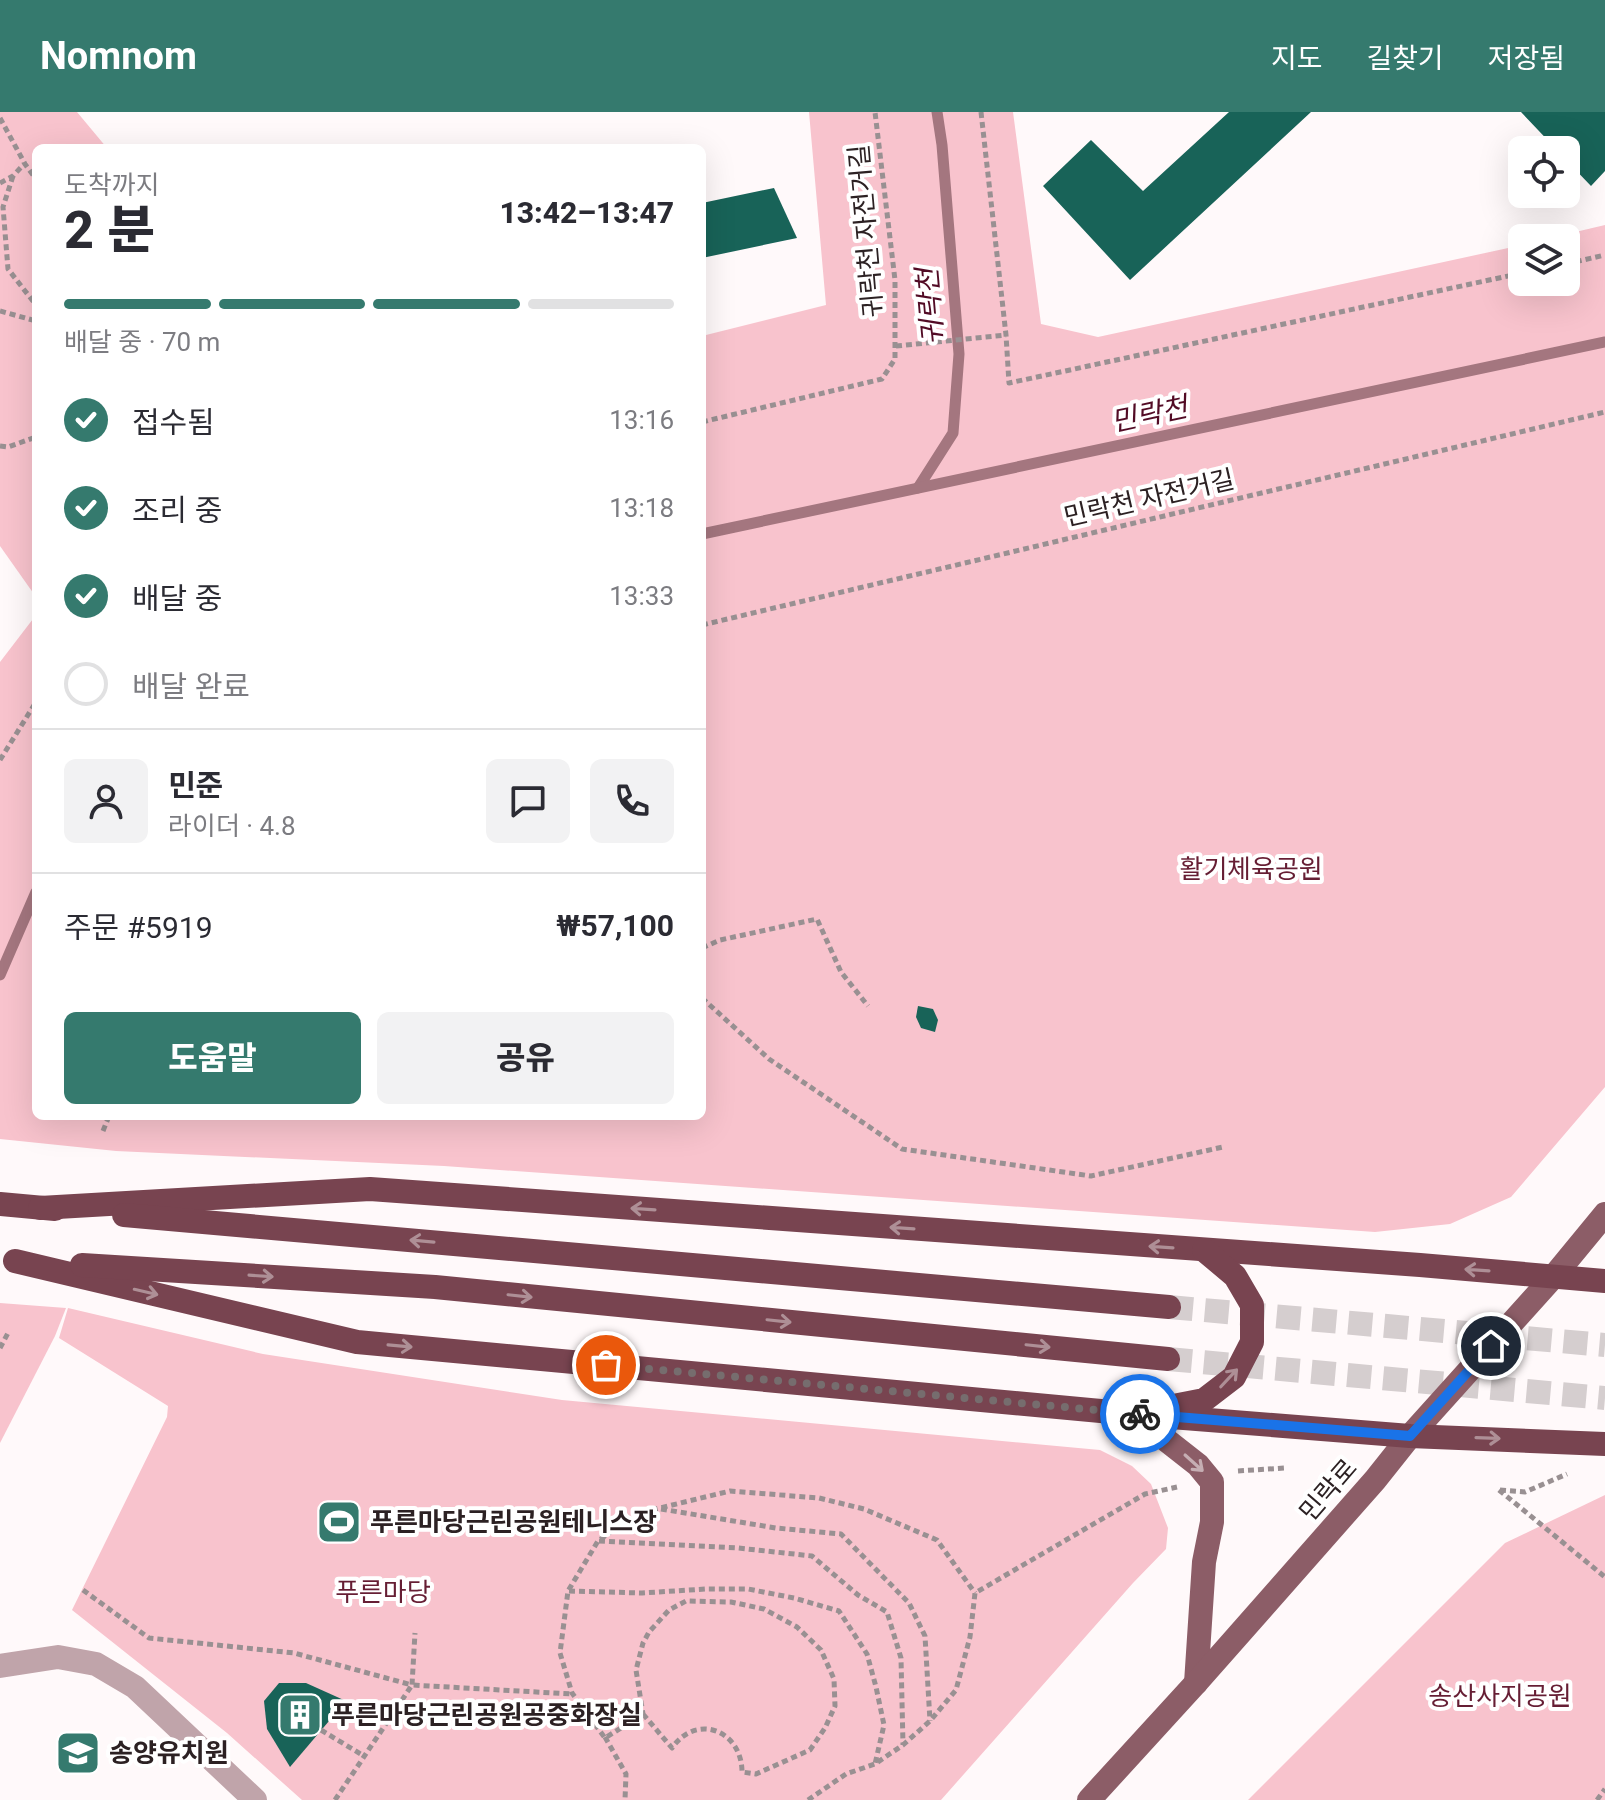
<!DOCTYPE html>
<html lang="ko">
<head>
<meta charset="utf-8">
<style>
	body { margin:0; font-family:Roboto,"Noto Sans KR",sans-serif; background:#f2f2f3; color:#2b2b33; height:100vh; display:flex; flex-direction:column; font-size:30px; white-space:nowrap }
	* { box-sizing:border-box; margin:0 }
	p { font-size:26px; color:#7c7c81 }
	.icon { flex:none; width:44px; height:44px; fill:none; stroke:currentColor; stroke-width:2; stroke-linecap:round; stroke-linejoin:round }
	.map { position:relative; flex:1; overflow:hidden }
	.panel { position:absolute; left:32px; top:32px; width:674px; height:976px; display:flex; flex-direction:column; background:#fff; border-radius:12px; box-shadow:0 8px 32px #0002 }
	.panel>* { flex:none }
	.fabs { position:absolute; left:1508px; top:24px; display:grid; gap:16px }
	.fabs a { display:grid; place-items:center; width:72px; height:72px; border-radius:12px; background:#fff; box-shadow:0 8px 32px #0002; font-size:40px }
	.pin { position:absolute; display:grid; place-items:center; width:68px; height:68px; color:#fff; margin:-34px; border:4px solid #fff; border-radius:50%; box-shadow:0 2px 8px #0007 }
	.courier { position:absolute; display:grid; place-items:center; width:80px; height:80px; margin:-40px; border:6px solid #1a73e8; border-radius:50%; background:#fff; color:#222; box-shadow:0 2px 10px #0007 }
	.summary em { font-style:normal; font-weight:800 }
	.summary div { display:flex; flex-direction:column-reverse }
	.summary { display:flex; align-items:center; justify-content:space-between; height:136px; padding:0 32px }
	h1 { font-size:52px; font-weight:800; line-height:60px }
	.bar { display:grid; grid-template-columns:repeat(4,1fr); gap:12px 8px; align-content:center; height:96px; padding:0 32px }
	.bar i { height:10px; border-radius:6px; background:#e1e1e2 }
	.bar .current { background:#357a6e }
	.bar p { grid-column:span 4 }
	.line { display:flex; align-items:center; gap:20px; padding:0 32px; border-top:2px solid #e1e1e2 }
	.line div { flex:1 }
	.round { display:grid; place-items:center; flex:none; width:84px; height:84px; border-radius:12px; background:#f2f2f3 }
	ol { padding:0 32px; list-style:none }
	li { display:flex; align-items:center; gap:24px; height:88px }
	li p { margin-inline-start:auto }
	li .icon { padding:8px; border-radius:50%; background:#357a6e; color:#fff; stroke-width:4 }
	li:last-child { color:#7c7c81 }
	li i { width:44px; height:44px; border:4px solid #e1e1e2; border-radius:50% }
	.primary-button { display:flex; gap:16px; margin-top:auto; padding:16px 32px }
	.primary-button a { flex:1; height:92px; border-radius:12px; background:#357a6e; color:#fff; font-size:32px; font-weight:800; line-height:92px; text-align:center }
	.primary-button a+a { background:#f2f2f3; color:#2b2b33 }
	header { display:flex; align-items:center; gap:48px; box-sizing:border-box; height:112px; padding:0 40px; background:#357a6e; color:#fff }
	header strong { font-size:38px }
	nav { display:flex; gap:44px; margin-inline-start:auto; font-size:28px }
	.map>svg:first-child { display:block }
	.green { fill:#f8c3cd }
	.lines { fill:none; stroke-linecap:round; stroke-linejoin:round }
	.stream { stroke:#a4767f; stroke-width:11 }
	.building { fill:#186358 }
	.highway-tunnel { stroke:#d5cecf; stroke-width:24; stroke-dasharray:24 12; stroke-linecap:butt }
	.path { stroke:#999092; stroke-width:5; stroke-dasharray:6 4; stroke-linecap:butt }
	.minor { stroke:#c0a4aa; stroke-width:24 }
	.major { stroke:#8c5d67; stroke-width:24 }
	.highway { stroke:#784450; stroke-width:24 }
	.oneway { stroke:#ae8f96 }
	.oneway2 { stroke:#c6aeb3 }
	.done { stroke:#766d6e; stroke-width:8; stroke-dasharray:0 14.4 }
	.route { stroke:#1a73e8; stroke-width:10 }
	.labels { text-anchor:middle; stroke-width:8; stroke-linejoin:round; paint-order:stroke }
	.street-label { font-size:26px; fill:#2c2123; stroke:#fff }
	.park-label { font-size:26px; fill:#661e34; stroke:#fff }
	.poi-label { font-size:26px; font-weight:bold; fill:#2c2123; stroke:#fff; text-anchor:start }
	.water-label { font-size:28px; font-style:italic; fill:#520b25; stroke:#fff }
</style>
</head>
<body>
<header>
<strong>Nomnom</strong>
<nav><a>지도</a><a>길찾기</a><a>저장됨</a></nav>
</header>
<div class="map">
<svg width="1605" height="1688" viewBox="0 0 1605 1688">
	<rect width="100%" height="100%" fill="#fff9fa"/>
	<g class="green">
		<path d="M 0,0 L 77,0 L 107,36 L 36,36 L 36,485 L 0,434 Z"/>
		<path d="M 809,0 L 1013,0 L 1041,212 L 1098,225 L 1522,133 L 1522,170 L 1566,170 L 1566,126 L 1550,126 L 1605,113 L 1605,975 L 1511,1085 L 1450,1112 L 1375,1120 L 444,1054 L 116,1039 L 0,1027 L 0,550 L 36,503 L 36,1004 L 702,1004 L 702,224 L 826,193 Z"/>
		<path d="M 0,1191 L 66,1196 L 55,1224 L 0,1331 Z"/>
		<path d="M 68,1196 L 263,1242 L 562,1288 L 1100,1338 L 1132,1354 L 1151,1372 L 1168,1416 L 1166,1437 L 1133,1471 L 941,1688 L 302,1688 L 227,1621 L 72,1498 L 167,1305 L 168,1294 L 59,1226 Z"/>
		<path d="M 1605,1383 L 1605,1688 L 1248,1688 L 1505,1431 Z"/>
	</g>
	<g class="lines">
		<g class="stream">
			<path d="M 918,376 L 953,321 L 959,242 L 942,33 L 937,0"/>
			<path d="M 702,422 L 1605,230"/>
			<path d="M 0,863 L 36,780"/>
		</g>
	</g>
	<g class="building">
		<path d="M 1229,0 L 1311,0 L 1130,168 L 1043,74 L 1091,28 L 1143,79 Z"/>
		<path d="M 1521,0 L 1605,0 L 1605,59 L 1591,74 L 1566,48 L 1566,38 L 1557,38 Z"/>
		<path d="M 774,76 L 797,126 L 702,146 L 702,91 Z"/>
		<path d="M 918,894 L 933,897 L 938,908 L 935,920 L 921,916 L 916,905 Z"/>
		<path d="M 279,1571 L 306,1571 L 346,1589 L 290,1655 L 267,1617 L 264,1589 Z"/>
	</g>
	<g class="lines">
		<g class="highway-tunnel">
			<path d="M 1169,1195 L 1605,1233"/>
			<path d="M 1168,1247 L 1605,1286"/>
		</g>
		<g class="path">
			<path d="M 981,0 L 1006,223 L 1009,271 L 1522,161"/>
			<path d="M 0,6 L 25,52 L 36,67"/>
			<path d="M 13,64 L 3,95 L 8,157 L 36,193"/>
			<path d="M 0,71 L 13,64 L 24,52"/>
			<path d="M 1566,152 L 1605,143"/>
			<path d="M 0,199 L 36,209"/>
			<path d="M 896,234 L 1006,223"/>
			<path d="M 702,310 L 882,267 L 895,247 L 895,168 L 875,0"/>
			<path d="M 0,334 L 8,335 L 36,325"/>
			<path d="M 702,513 L 1605,300"/>
			<path d="M 0,648 L 36,590"/>
			<path d="M 702,836 L 720,828 L 817,807 L 841,860 L 868,894"/>
			<path d="M 702,886 L 769,947 L 902,1037 L 1091,1064 L 1223,1035"/>
			<path d="M 103,1019 L 109,1004"/>
			<path d="M 0,1236 L 8,1221"/>
			<path d="M 1238,1359 L 1285,1356"/>
			<path d="M 1499,1378 L 1605,1465"/>
			<path d="M 1500,1378 L 1525,1380 L 1567,1362"/>
			<path d="M 661,1397 L 776,1416 L 841,1422 L 909,1491 L 925,1524 L 930,1609"/>
			<path d="M 599,1429 L 738,1436 L 812,1444 L 858,1483 L 887,1500 L 901,1546 L 903,1633"/>
			<path d="M 83,1478 L 149,1526 L 294,1541 L 412,1573 L 415,1521"/>
			<path d="M 569,1479 L 642,1481 L 705,1477 L 748,1477 L 794,1486 L 839,1499 L 867,1542 L 876,1575 L 884,1613 L 875,1652"/>
			<path d="M 643,1602 L 672,1636 C 697,1600 742,1619 742,1660 L 756,1662 L 810,1638 L 825,1616 L 835,1594 L 834,1567 L 821,1538 L 797,1515 L 764,1497 L 731,1490 L 686,1489 L 669,1498 L 649,1520 L 643,1531 L 636,1558 L 643,1602 L 605,1626 L 572,1581 L 560,1541 L 568,1479 L 598,1429 L 635,1402 L 730,1379 L 819,1386 L 864,1397 L 937,1428 L 975,1481"/>
			<path d="M 321,1618 L 364,1644"/>
			<path d="M 605,1625 L 626,1662 L 625,1688"/>
			<path d="M 335,1688 L 412,1573 L 572,1582"/>
			<path d="M 808,1688 L 846,1662 L 875,1652 L 903,1633 L 930,1609 L 956,1578 L 970,1525 L 975,1481 L 1145,1382 L 1177,1375"/>
			<path d="M 1597,1688 L 1605,1677"/>
		</g>
		<path class="minor" d="M 0,1554 L 58,1545 L 96,1552 L 135,1575 L 255,1688"/>
		<g class="major">
			<path d="M 1133,1302 L 1198,1353 L 1212,1370 L 1212,1410 L 1204,1450 L 1196,1571"/>
			<path d="M 1089,1688 L 1196,1571 L 1375,1368 L 1410,1324 L 1554,1164 L 1605,1102"/>
		</g>
		<g class="highway">
			<path d="M 0,1092 L 55,1097"/>
			<path d="M 40,1096 L 370,1077 L 1420,1153 L 1605,1169"/>
			<path d="M 124,1103 L 1169,1195"/>
			<path d="M 15,1149 L 357,1230 L 1133,1302 L 1410,1324 L 1605,1332"/>
			<path d="M 82,1153 L 435,1175 L 1168,1247"/>
			<path d="M 1163,1296 L 1204,1288 L 1234,1265 L 1252,1230 L 1252,1193 L 1235,1164 L 1204,1138"/>
		</g>
	</g>
	<defs><path id="oneway-shaft" d="M-6 0H5M1.5-3L5.5 0L1.5 3" fill="none" stroke-width="1.6" stroke-linecap="round" stroke-linejoin="round" transform="scale(2)"/></defs>
	<g class="oneway">
		<use href="#oneway-shaft" transform="translate(643 1097) rotate(-176)"/>
		<use href="#oneway-shaft" transform="translate(902 1116) rotate(-176)"/>
		<use href="#oneway-shaft" transform="translate(422 1129) rotate(-175)"/>
		<use href="#oneway-shaft" transform="translate(1161 1135) rotate(-176)"/>
		<use href="#oneway-shaft" transform="translate(1477 1158) rotate(-176)"/>
		<use href="#oneway-shaft" transform="translate(261 1164) rotate(4)"/>
		<use href="#oneway-shaft" transform="translate(146 1180) rotate(13)"/>
		<use href="#oneway-shaft" transform="translate(520 1184) rotate(6)"/>
		<use href="#oneway-shaft" transform="translate(779 1209) rotate(6)"/>
		<use href="#oneway-shaft" transform="translate(400 1234) rotate(5)"/>
		<use href="#oneway-shaft" transform="translate(1038 1234) rotate(6)"/>
		<use href="#oneway-shaft" transform="translate(1229 1266) rotate(-47)"/>
		<use href="#oneway-shaft" transform="translate(1488 1326) rotate(2)"/>
	</g>
	<use class="oneway2" href="#oneway-shaft" transform="translate(1194 1351) rotate(42)"/>
	<g class="lines">
		<path class="done" d="M 606,1253 L 1140,1302"/>
		<path class="route" d="M 1140,1302 L 1410,1324 L 1491,1234"/>
	</g>
	<defs>
		<g id="stadium-square" transform="scale(2.3)"><rect x="-9" y="-9" width="18" height="18" rx="4" fill="#357a6e" stroke="#fff"/><path d="M0-5a6.5 5 0 1 0 0 10a6.5 5 0 1 0 0-10ZM-3.5-1.8h7v3.6h-7Z" fill="#fff"/></g>
		<g id="building-square" transform="scale(2.3)"><rect x="-9" y="-9" width="18" height="18" rx="4" fill="#357a6e" stroke="#fff"/><path d="M-4-6H4V6H1V3H-1V6H-4ZM-2.5-4.3h1.7v1.8h-1.7ZM.8-4.3h1.7v1.8H.8ZM-2.5-1h1.7V.8h-1.7ZM.8-1h1.7V.8H.8Z" fill="#fff"/></g>
		<g id="school-square" transform="scale(2.3)"><rect x="-9" y="-9" width="18" height="18" rx="4" fill="#357a6e" stroke="#fff"/><path d="M0-5L7-2L0 1L-7-2ZM-4 1L0 2.5L4 1V4Q0 6-4 4Z" fill="#fff"/></g>
	</defs>
	<g fill-rule="evenodd">
		<use href="#stadium-square" x="339" y="1410"/>
		<use href="#building-square" x="300" y="1603"/>
		<use href="#school-square" x="78" y="1641"/>
	</g>
	<g class="labels">
		<g class="street-label">
			<text transform="translate(866 119) rotate(-95)" y="9">귀락천 자전거길</text>
			<text transform="translate(1149 386) rotate(-13)" y="9">민락천 자전거길</text>
			<text transform="translate(1328 1378) rotate(-49)" y="9">민락로</text>
		</g>
		<g class="park-label">
			<text x="1251" y="766">활기체육공원</text>
			<text x="383" y="1489">푸른마당</text>
			<text x="1500" y="1593">송산사지공원</text>
		</g>
		<g class="poi-label">
			<text x="370" y="1419">푸른마당근린공원테니스장</text>
			<text x="331" y="1612">푸른마당근린공원공중화장실</text>
			<text x="109" y="1650">송양유치원</text>
		</g>
		<g class="water-label">
			<text transform="translate(930 195) rotate(-95)" y="10">귀락천</text>
			<text transform="translate(1149 302) rotate(-12)" y="10">민락천</text>
		</g>
	</g>
</svg>
<div class="fabs">
<a><svg class="icon" aria-label="locate" viewBox="0 0 24 24"><circle cx="12" cy="12" r="6"/><path d="M12 2v4M12 18v4M2 12h4M18 12h4"/></svg></a>
<a><svg class="icon" aria-label="layers" viewBox="0 0 24 24"><path d="M12 4l9 5-9 5-9-5zM3 14l9 5 9-5"/></svg></a>
</div>
<div class="pin" style="left:606px;top:1253px;background:#ea580c"><svg class="icon" aria-label="bag" viewBox="0 0 24 24"><path d="M5 8h14l-1 12H6zM9 8a3 3 0 0 1 6 0"/></svg></div>
<div class="pin" style="left:1491px;top:1234px;background:#1f2937"><svg class="icon" aria-label="home" viewBox="0 0 24 24"><path d="M3 11l9-7 9 7M6 9v11h12V9"/></svg></div>
<div class="courier" style="left:1140px;top:1302px"><svg class="icon" aria-label="bike" viewBox="0 0 24 24"><circle cx="6" cy="16" r="4"/><circle cx="18" cy="16" r="4"/><path d="M6 16l4-8h5l3 8M10 8l3 8H6M13 5h3"/></svg></div>
<section class="panel">
<div class="summary"><div><h1>2 분</h1><p>도착까지</p></div><em>13:42–13:47</em></div>
<div class="bar"><i class="current"></i><i class="current"></i><i class="current"></i><i></i><p>배달 중 · 70 m</p></div>
<ol>
<li><svg class="icon" aria-label="check" viewBox="0 0 24 24"><path d="M5 12l5 5 9-10"/></svg>접수됨<p>13:16</p></li>
<li><svg class="icon" aria-label="check" viewBox="0 0 24 24"><path d="M5 12l5 5 9-10"/></svg>조리 중<p>13:18</p></li>
<li><svg class="icon" aria-label="check" viewBox="0 0 24 24"><path d="M5 12l5 5 9-10"/></svg>배달 중<p>13:33</p></li>
<li><i></i>배달 완료</li>
</ol>
<div class="line" style="height:144px"><a class="round"><svg class="icon" aria-label="person" viewBox="0 0 24 24"><circle cx="12" cy="8" r="4"/><path d="M4 21q1-7 8-7t8 7"/></svg></a><div><b>민준</b><p>라이더 · 4.8</p></div><a class="round"><svg class="icon" aria-label="chat" viewBox="0 0 24 24"><path d="M4 5h16v11H9l-5 4z"/></svg></a><a class="round"><svg class="icon" aria-label="phone" viewBox="0 0 24 24"><path d="M5 4h4l2 5-3 2q2 4 5 5l2-3 5 2v4C11 20 4 13 5 4z"/></svg></a></div>
<div class="line" style="height:104px"><div>주문 #5919</div><b>₩57,100</b></div>
<div class="primary-button"><a>도움말</a><a>공유</a></div>
</section>
</div>
</body>
</html>
